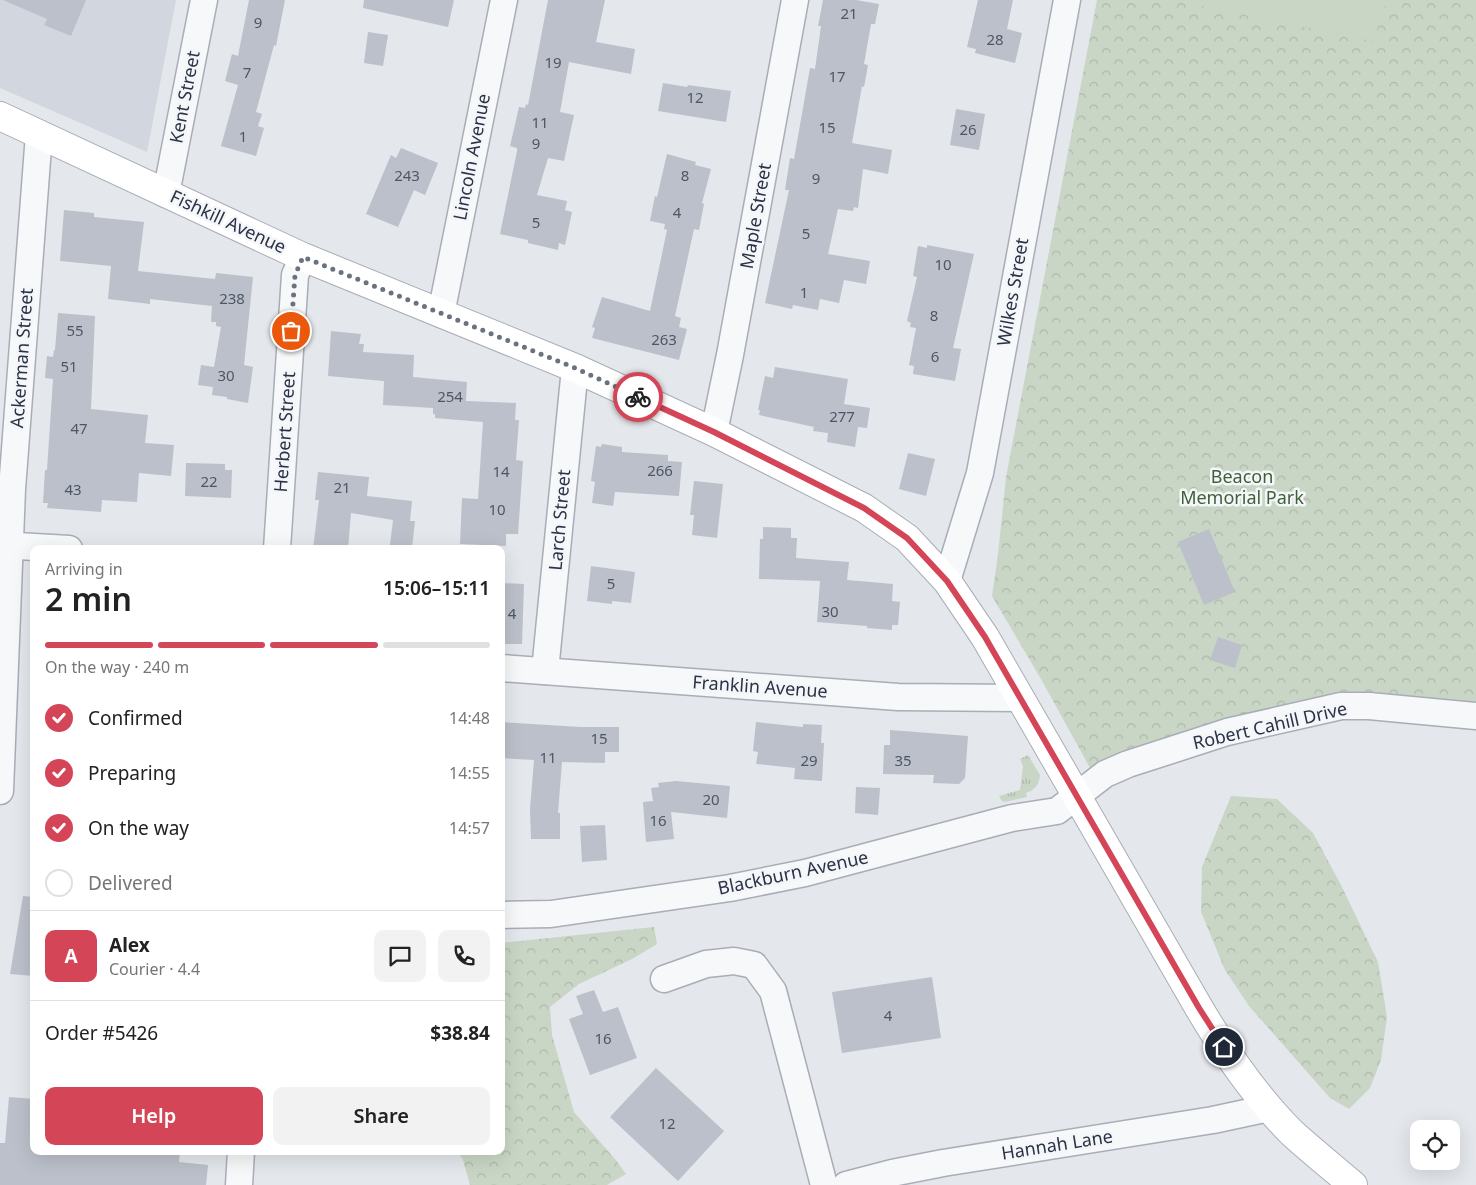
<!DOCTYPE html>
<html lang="en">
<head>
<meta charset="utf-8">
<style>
	body { margin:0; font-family:"Noto Sans",sans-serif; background:#f2f2f2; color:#222; height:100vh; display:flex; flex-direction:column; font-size:19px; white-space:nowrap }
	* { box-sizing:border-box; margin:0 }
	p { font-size:16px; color:#767676 }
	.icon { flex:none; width:28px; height:28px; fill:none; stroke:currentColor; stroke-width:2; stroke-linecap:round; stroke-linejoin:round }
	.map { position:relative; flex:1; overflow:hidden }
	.side { position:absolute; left:30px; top:545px; width:475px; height:610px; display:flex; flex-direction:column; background:#fff; border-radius:10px; box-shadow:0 5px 20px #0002 }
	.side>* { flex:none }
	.controls { position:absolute; left:1410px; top:1120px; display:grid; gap:10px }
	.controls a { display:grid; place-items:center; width:50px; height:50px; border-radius:10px; background:#fff; box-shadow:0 5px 20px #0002; font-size:25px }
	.pin { position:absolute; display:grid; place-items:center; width:42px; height:42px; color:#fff; margin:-21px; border:2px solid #fff; border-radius:50%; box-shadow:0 1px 5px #0007 }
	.courier { position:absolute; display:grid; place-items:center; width:50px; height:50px; margin:-25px; border:4px solid #d44657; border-radius:50%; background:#fff; color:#222; box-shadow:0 1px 6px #0007 }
	.summary em { font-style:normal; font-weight:600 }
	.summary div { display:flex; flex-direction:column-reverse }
	.summary { display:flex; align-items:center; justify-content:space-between; height:85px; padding:0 15px }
	h1 { font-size:32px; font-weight:600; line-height:38px }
	.bar { display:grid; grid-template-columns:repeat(4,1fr); gap:8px 5px; align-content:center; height:60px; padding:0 15px }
	.bar i { height:6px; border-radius:4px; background:#e0e0e0 }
	.bar .selected { background:#d44657 }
	.bar p { grid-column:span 4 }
	.line { display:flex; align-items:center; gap:12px; padding:0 15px; border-top:1px solid #e0e0e0 }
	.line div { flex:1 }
	.round { display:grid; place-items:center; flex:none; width:52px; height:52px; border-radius:10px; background:#f2f2f2 }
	ol { padding:0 15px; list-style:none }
	li { display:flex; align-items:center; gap:15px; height:55px }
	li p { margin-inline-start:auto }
	li .icon { padding:5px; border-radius:50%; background:#d44657; color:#fff; stroke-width:4 }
	li:last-child { color:#767676 }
	li i { width:28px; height:28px; border:2px solid #e0e0e0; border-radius:50% }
	.button { display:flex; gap:10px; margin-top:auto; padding:10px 15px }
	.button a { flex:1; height:58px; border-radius:10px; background:#d44657; color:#fff; font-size:20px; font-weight:600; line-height:58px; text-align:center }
	.button a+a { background:#f2f2f2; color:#222 }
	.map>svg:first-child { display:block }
	.built { fill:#d2d6de }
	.grass { fill:url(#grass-tufts) }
	.forest { fill:url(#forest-crowns) }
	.garden { fill:#c9d6c5 }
	.building { fill:#bbc0ca }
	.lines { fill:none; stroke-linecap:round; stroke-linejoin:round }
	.street-casing { stroke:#a8adb7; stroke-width:29 }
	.secondary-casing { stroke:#a8adb7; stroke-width:30 }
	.street { stroke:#f7f8fa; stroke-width:26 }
	.secondary { stroke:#fff; stroke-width:28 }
	.done { stroke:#6b727f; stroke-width:5; stroke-dasharray:0 9 }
	.route { stroke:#d44657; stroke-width:6 }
	.labels { text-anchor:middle; stroke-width:5; stroke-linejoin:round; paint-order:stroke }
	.number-label { font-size:15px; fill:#4e5666 }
	.street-label { font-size:18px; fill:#2a3345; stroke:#f4f6f9 }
	.park-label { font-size:18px; fill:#3e6237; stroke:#f4f6f9 }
</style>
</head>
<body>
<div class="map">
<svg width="1476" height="1185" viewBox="0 0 1476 1185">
	<defs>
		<pattern id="grass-tufts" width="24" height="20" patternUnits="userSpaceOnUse" patternTransform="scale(1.25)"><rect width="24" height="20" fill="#c9d6c5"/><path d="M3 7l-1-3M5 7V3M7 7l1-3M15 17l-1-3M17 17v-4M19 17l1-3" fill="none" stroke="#adb8ab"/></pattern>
		<pattern id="forest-crowns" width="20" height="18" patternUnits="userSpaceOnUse" patternTransform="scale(1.25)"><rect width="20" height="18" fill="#c9d6c5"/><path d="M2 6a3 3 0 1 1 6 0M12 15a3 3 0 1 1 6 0" fill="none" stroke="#adb8ab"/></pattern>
	</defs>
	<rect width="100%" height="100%" fill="#e4e7ec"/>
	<path class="built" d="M 0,0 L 176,0 L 147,152 L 0,88 Z"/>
	<path class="grass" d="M 1028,755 L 1040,775 C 1039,785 1035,790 1026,793 L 1027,797 L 1005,802 L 1002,801 L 999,796 L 1020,790 L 1023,766 L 1020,759 Z"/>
	<g class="forest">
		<path d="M 1097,0 L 1476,0 L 1476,717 L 1341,706 L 1090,768 L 1041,679 L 992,596 L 998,555 L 1006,477 Z"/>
		<path d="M 1231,796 L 1277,799 L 1313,833 L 1341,885 L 1378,962 L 1387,1017 L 1381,1060 L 1370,1088 L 1349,1109 L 1330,1098 L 1249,1006 L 1225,970 L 1201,912 L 1202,867 Z"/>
		<path d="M 654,927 L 657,944 L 632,959 L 579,984 L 550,1007 L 552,1035 L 574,1112 L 615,1159 L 626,1174 L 607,1185 L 470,1185 L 463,1160 L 458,1151 L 501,1151 L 501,943 Z"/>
	</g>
	<path class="garden" d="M 1190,0 L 1387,0 L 1373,41 L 1193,4 Z"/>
	<g class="building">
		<path d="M 3,0 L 86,0 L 71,36 L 44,25 L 47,19 Z"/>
		<path d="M 249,0 L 285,0 L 276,46 L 274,45 L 256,112 L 262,114 L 258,126 L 264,128 L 256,156 L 221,146 L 238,85 L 225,81 L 232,54 L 238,56 Z"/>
		<path d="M 364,0 L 454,0 L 448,27 L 363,8 Z"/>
		<path d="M 548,0 L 605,0 L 596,42 L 635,49 L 631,74 L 569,62 L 560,112 L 574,115 L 564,161 L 548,158 L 537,195 L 567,201 L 565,210 L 572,212 L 565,245 L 559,243 L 558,250 L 528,243 L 528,240 L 500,234 L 517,151 L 517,148 L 510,146 L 519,107 L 525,108 L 526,104 L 528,105 Z"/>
		<path d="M 823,0 L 856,0 L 879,4 L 875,24 L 871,24 L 864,64 L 868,65 L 864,87 L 862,86 L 852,143 L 892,150 L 888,174 L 863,169 L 858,208 L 854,207 L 853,211 L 838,209 L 828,254 L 870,261 L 866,284 L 844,280 L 839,303 L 820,299 L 818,310 L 793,305 L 792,309 L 765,303 L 789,190 L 785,190 L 790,158 L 794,159 L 810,68 L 815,69 L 821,26 L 818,26 Z"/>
		<path d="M 978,0 L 1013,0 L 1007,29 L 1022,33 L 1015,63 L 975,53 L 976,49 L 967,47 Z"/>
		<path d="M 368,32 L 388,35 L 383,66 L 364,63 Z"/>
		<path d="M 663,83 L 687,87 L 688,85 L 731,91 L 726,122 L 658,111 Z"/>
		<path d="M 956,109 L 985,114 L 979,150 L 950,145 Z"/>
		<path d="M 401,148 L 438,163 L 425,195 L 414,190 L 398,227 L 366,214 L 391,155 L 396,158 Z"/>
		<path d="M 667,154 L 696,162 L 695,165 L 711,169 L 702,203 L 704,204 L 699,230 L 694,229 L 675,316 L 681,318 L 679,327 L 687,329 L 679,360 L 592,338 L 595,328 L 592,327 L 602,297 L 650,311 L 667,230 L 664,229 L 665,224 L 650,221 L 655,196 L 657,197 Z"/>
		<path d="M 64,210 L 94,213 L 94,217 L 144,222 L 138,271 L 215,279 L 216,273 L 253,277 L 244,365 L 253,367 L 248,403 L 227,399 L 227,397 L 212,395 L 213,387 L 198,385 L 201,365 L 214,367 L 221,327 L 216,326 L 216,322 L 211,322 L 212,306 L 150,299 L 150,304 L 108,299 L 111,266 L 60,261 Z"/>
		<path d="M 927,245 L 974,254 L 953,348 L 961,349 L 955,381 L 913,374 L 914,366 L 909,365 L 916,328 L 910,327 L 911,323 L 907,321 L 917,277 L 913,276 L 918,246 L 927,248 Z"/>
		<path d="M 58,313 L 95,316 L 91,409 L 148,415 L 145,443 L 174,445 L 171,476 L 139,473 L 137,502 L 102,500 L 101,512 L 47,508 L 48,503 L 43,503 L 45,470 L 47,470 L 53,379 L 45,378 L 47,356 L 53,357 L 54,350 L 55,350 Z"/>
		<path d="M 331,331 L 361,334 L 359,344 L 364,344 L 363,352 L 414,355 L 413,377 L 467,382 L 466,401 L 516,403 L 515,420 L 519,420 L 516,460 L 523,461 L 518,534 L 506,534 L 506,546 L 460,544 L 462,498 L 478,499 L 483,422 L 435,418 L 435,414 L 433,414 L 433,408 L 383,405 L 384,381 L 328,376 Z"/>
		<path d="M 775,367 L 848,379 L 844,404 L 870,408 L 867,428 L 858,427 L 855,447 L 827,442 L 828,433 L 813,431 L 814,427 L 759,415 L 760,410 L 758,410 L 765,376 L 773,378 Z"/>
		<path d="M 602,444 L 622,447 L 622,452 L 668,455 L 668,461 L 682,462 L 679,496 L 615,492 L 613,506 L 592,503 L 595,482 L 591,481 L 596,446 L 601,447 Z"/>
		<path d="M 908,453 L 935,459 L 926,496 L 899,489 Z"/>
		<path d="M 186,463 L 225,464 L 225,470 L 232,470 L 231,498 L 185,496 Z"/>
		<path d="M 318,472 L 369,477 L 367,496 L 412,501 L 410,521 L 415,521 L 412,548 L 390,545 L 393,520 L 351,513 L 348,549 L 313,549 L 319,500 L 315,500 Z"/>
		<path d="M 694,481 L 723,484 L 717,538 L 692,535 L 694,515 L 690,515 Z"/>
		<path d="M 763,527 L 791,528 L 791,538 L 797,538 L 796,558 L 849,562 L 847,580 L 893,584 L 892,601 L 900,602 L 898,625 L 892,625 L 892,630 L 867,628 L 867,626 L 817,622 L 820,581 L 759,579 L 760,539 L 763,539 Z"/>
		<path d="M 1209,529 L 1235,592 L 1204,605 L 1178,542 Z"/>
		<path d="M 591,566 L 635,572 L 631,603 L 612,601 L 612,604 L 587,601 Z"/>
		<path d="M 501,583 L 524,584 L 522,644 L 501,644 Z"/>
		<path d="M 1218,637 L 1242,645 L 1235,668 L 1210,660 Z"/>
		<path d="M 501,722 L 580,727 L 619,727 L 619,752 L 605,752 L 605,763 L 562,762 L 558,813 L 560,813 L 560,839 L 531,839 L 530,809 L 534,760 L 501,758 Z"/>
		<path d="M 756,722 L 803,727 L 803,724 L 822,725 L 821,743 L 824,743 L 822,781 L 794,779 L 795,768 L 756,764 L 758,752 L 753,751 Z"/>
		<path d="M 890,730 L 968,736 L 965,778 L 959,784 L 933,783 L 934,775 L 883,774 L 884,745 L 890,745 Z"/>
		<path d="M 676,781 L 730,786 L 727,818 L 671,812 L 674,839 L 646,842 L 643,802 L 653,801 L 651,788 L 659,787 L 658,783 Z"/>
		<path d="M 856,787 L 880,788 L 878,815 L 855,813 Z"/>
		<path d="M 605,825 L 607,860 L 582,862 L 580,826 Z"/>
		<path d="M 23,896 L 34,897 L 34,976 L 10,974 Z"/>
		<path d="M 932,977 L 941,1038 L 842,1053 L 832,992 Z"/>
		<path d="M 594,990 L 603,1012 L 618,1007 L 637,1058 L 590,1075 L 569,1019 L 583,1014 L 576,996 Z"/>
		<path d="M 656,1068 L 724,1131 L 678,1181 L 610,1117 Z"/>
		<path d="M 9,1097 L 34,1099 L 34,1151 L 180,1151 L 179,1162 L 208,1165 L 206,1185 L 0,1185 L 0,1143 L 5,1143 Z"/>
	</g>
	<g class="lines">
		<g class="street-casing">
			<g id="street">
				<path d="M 166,194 L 204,0"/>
				<path d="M 441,314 L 504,0"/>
				<path d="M 714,432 L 730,355 L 795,0"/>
				<path d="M 0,545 L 69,549"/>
				<path d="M 277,549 L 295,275 L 303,257"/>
				<path d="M 947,581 L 980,473 L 1067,0"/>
				<path d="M 501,668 L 898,697 L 1020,698"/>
				<path d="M 545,671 L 575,368"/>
				<path d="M 0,791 L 12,489 L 39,134"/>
				<path d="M 501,915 L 551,914 L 730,888 L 805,873 L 1012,818 L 1057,811 L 1105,774 L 1128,764 L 1227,732 L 1341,706 L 1369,706 L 1476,716"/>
				<path d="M 664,979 L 706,964 L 734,961 L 754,965 L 773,991 L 824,1185"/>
				<path d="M 239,1185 L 241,1151"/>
				<path d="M 846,1185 L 892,1173 L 943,1163 L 1213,1120 L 1269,1108"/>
			</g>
		</g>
		<g class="secondary-casing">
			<path id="secondary" d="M 0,116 L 303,257 L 575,368 L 714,432 L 864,508 L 907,538 L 947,581 L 985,637 L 1199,1008 C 1225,1052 1255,1096 1292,1133 C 1312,1151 1333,1168 1353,1185"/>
		</g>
		<use href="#street" class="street"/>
		<use href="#secondary" class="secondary"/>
	</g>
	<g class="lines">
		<path class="done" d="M 291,331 L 295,275 L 303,257 L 575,368 L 638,397"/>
		<path class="route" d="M 638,397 L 714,432 L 864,508 L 907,538 L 947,581 L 985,637 L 1199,1008 L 1224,1047"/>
	</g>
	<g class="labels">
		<g class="number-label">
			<text x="849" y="19">21</text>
			<text x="258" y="28">9</text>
			<text x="995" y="45">28</text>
			<text x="553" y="68">19</text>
			<text x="247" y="78">7</text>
			<text x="837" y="82">17</text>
			<text x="695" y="103">12</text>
			<text x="540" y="128">11</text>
			<text x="827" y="133">15</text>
			<text x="968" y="135">26</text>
			<text x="243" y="142">1</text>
			<text x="536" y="149">9</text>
			<text x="407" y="181">243</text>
			<text x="685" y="181">8</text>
			<text x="816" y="184">9</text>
			<text x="677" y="218">4</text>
			<text x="536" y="228">5</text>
			<text x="806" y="239">5</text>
			<text x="943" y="270">10</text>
			<text x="804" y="298">1</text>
			<text x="232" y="304">238</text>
			<text x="934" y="321">8</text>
			<text x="75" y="336">55</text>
			<text x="664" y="345">263</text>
			<text x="935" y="362">6</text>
			<text x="69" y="372">51</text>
			<text x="226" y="381">30</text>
			<text x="450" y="402">254</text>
			<text x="842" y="422">277</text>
			<text x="79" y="434">47</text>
			<text x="660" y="476">266</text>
			<text x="501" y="477">14</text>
			<text x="209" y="487">22</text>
			<text x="342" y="493">21</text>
			<text x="73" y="495">43</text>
			<text x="497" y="515">10</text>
			<text x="611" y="589">5</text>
			<text x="830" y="617">30</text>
			<text x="512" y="619">4</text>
			<text x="599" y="744">15</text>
			<text x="548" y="763">11</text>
			<text x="809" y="766">29</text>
			<text x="903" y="766">35</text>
			<text x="711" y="805">20</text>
			<text x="658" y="826">16</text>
			<text x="888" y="1021">4</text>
			<text x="603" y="1044">16</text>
			<text x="667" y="1129">12</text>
		</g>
		<g class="street-label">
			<text transform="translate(185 97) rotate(-79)" y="6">Kent Street</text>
			<text transform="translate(472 157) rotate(-79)" y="6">Lincoln Avenue</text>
			<text transform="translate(756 216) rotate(-80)" y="6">Maple Street</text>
			<text transform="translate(228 222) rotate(25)" y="6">Fishkill Avenue</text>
			<text transform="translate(1013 292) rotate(-80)" y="6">Wilkes Street</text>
			<text transform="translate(22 358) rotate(-86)" y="6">Ackerman Street</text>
			<text transform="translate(285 432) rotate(-86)" y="6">Herbert Street</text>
			<text transform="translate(560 520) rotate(-85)" y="6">Larch Street</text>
			<text transform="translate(760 687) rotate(4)" y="6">Franklin Avenue</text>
			<text transform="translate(1270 726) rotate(-13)" y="6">Robert Cahill Drive</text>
			<text transform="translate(793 873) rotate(-12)" y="6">Blackburn Avenue</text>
			<text transform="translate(1057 1145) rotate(-9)" y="6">Hannah Lane</text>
		</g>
		<g class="park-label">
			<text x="1242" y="483">Beacon<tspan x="1242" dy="21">Memorial Park</tspan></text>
		</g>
	</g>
</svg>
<div class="controls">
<a><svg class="icon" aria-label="locate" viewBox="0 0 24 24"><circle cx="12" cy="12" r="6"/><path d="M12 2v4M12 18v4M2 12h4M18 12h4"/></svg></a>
</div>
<div class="pin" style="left:291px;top:331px;background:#ea580c"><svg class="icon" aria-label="bag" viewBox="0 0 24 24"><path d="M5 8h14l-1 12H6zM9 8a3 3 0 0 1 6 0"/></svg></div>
<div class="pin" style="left:1224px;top:1047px;background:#1f2937"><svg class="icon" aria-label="home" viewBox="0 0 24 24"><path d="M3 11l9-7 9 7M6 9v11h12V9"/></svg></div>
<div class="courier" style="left:638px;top:397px"><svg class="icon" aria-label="bike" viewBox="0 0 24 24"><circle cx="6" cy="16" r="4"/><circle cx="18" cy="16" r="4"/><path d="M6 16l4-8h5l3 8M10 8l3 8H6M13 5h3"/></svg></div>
<section class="side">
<div class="summary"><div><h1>2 min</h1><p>Arriving in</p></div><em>15:06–15:11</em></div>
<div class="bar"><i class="selected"></i><i class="selected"></i><i class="selected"></i><i></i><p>On the way · 240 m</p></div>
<ol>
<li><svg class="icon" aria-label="check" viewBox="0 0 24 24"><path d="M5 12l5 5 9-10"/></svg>Confirmed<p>14:48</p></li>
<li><svg class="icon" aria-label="check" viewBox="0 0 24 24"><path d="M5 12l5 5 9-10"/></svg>Preparing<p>14:55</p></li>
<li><svg class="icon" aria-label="check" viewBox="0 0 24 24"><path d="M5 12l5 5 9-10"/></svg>On the way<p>14:57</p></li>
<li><i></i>Delivered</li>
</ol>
<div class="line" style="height:90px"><b class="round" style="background:#d44657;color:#fff">A</b><div><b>Alex</b><p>Courier · 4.4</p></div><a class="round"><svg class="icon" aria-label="chat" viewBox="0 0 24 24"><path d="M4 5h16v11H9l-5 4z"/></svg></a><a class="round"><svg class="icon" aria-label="phone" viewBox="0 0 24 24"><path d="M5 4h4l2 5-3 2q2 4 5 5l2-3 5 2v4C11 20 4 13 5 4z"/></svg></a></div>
<div class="line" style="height:65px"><div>Order #5426</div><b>$38.84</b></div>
<div class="button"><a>Help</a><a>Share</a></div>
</section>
</div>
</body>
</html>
